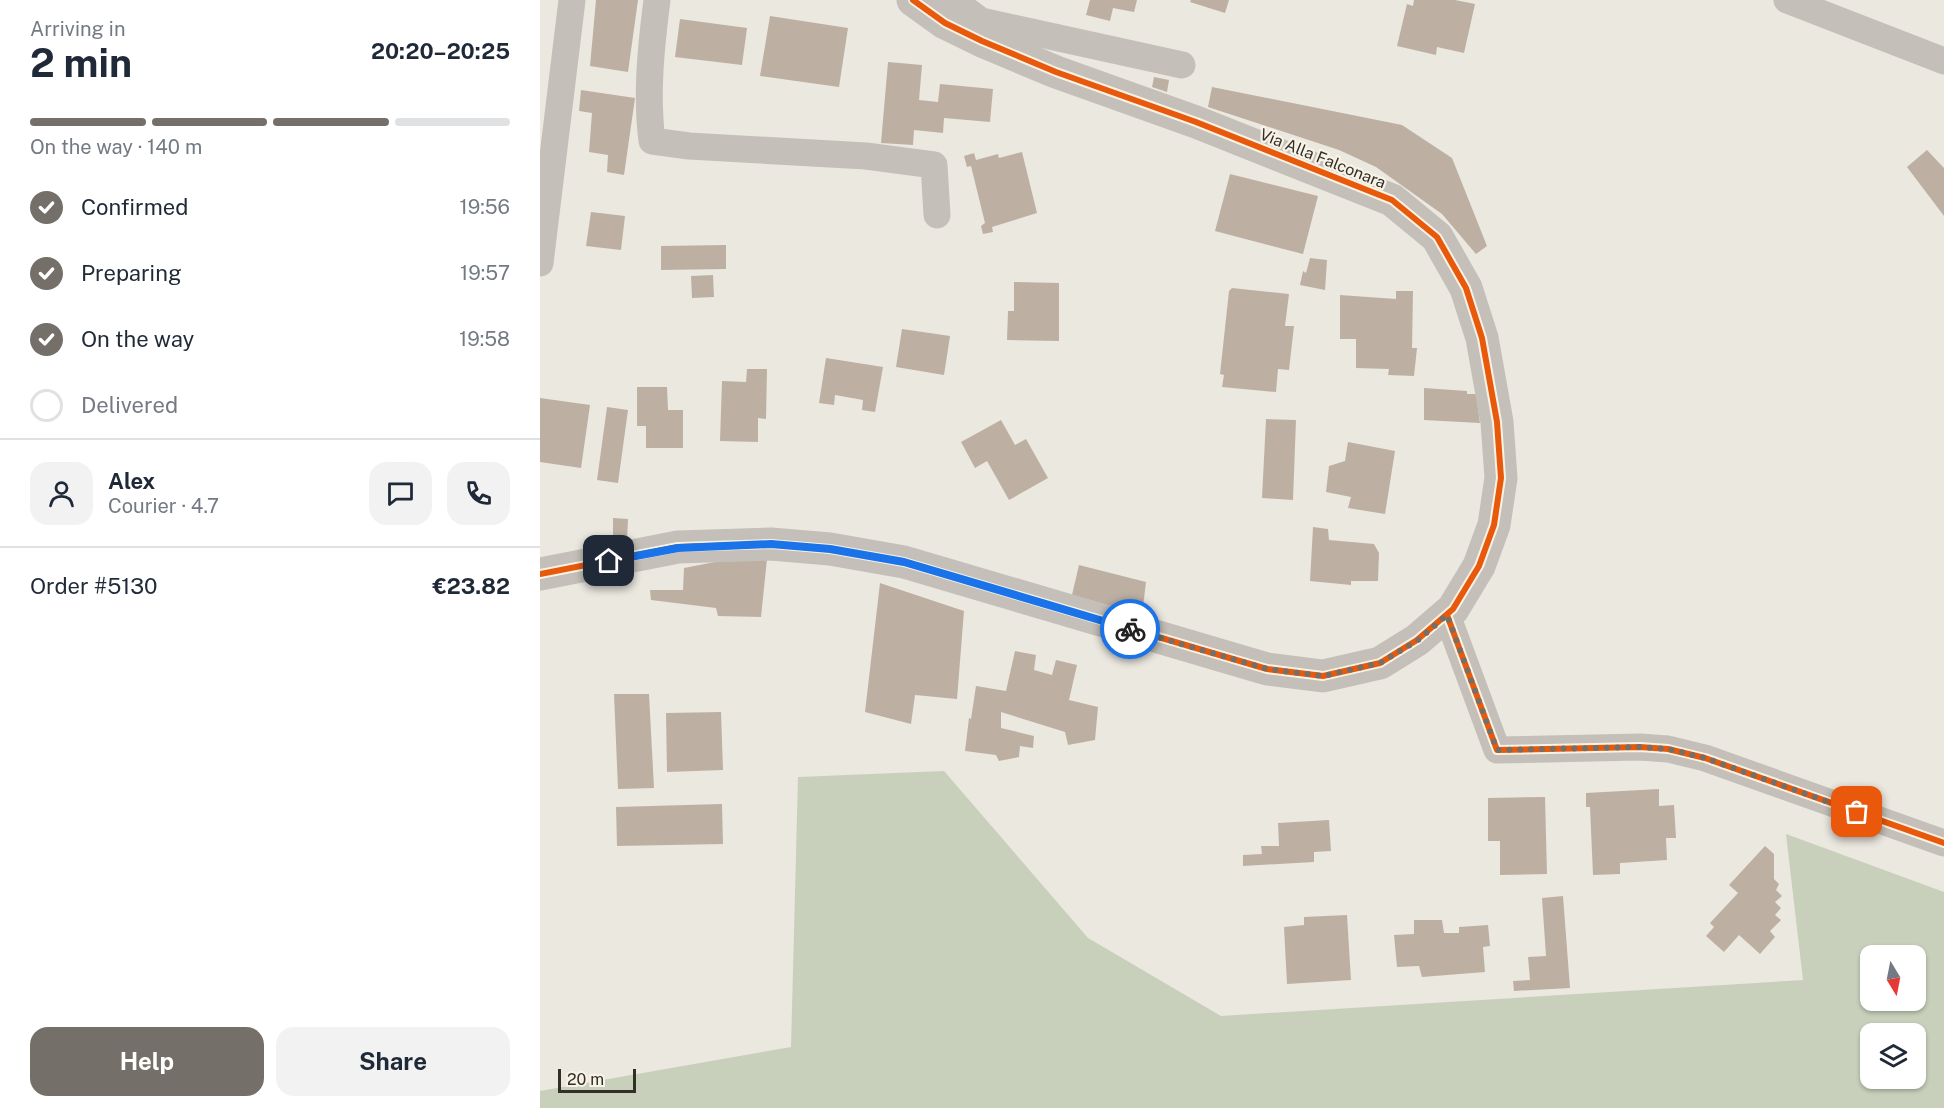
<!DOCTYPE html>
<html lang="en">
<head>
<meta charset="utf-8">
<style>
	body { margin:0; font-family:"Public Sans",sans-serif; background:#f2f2f3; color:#1f2937; height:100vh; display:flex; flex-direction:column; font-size:22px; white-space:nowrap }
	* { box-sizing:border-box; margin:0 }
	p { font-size:20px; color:#747a83 }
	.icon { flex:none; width:33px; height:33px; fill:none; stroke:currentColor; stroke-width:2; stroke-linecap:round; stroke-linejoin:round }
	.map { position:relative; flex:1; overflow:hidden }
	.panel { display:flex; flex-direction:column; background:#fff; width:540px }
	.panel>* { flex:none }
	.needle { width:39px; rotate:170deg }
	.tools { position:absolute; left:1320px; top:945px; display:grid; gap:12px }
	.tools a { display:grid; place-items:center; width:66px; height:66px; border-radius:12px; background:#fff; box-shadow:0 2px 4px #0004; font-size:30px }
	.scale { position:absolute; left:18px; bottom:15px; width:78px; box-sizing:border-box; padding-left:6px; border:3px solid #342e28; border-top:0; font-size:16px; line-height:21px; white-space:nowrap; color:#342e28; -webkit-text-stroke:4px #f7f3e7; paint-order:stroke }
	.pin { position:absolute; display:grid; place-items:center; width:51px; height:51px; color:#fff; margin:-26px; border-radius:12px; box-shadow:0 3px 9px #0006 }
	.courier { position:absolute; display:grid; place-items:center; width:60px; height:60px; margin:-30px; border:4px solid #1a73e8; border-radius:50%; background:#fff; color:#222; box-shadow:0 2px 8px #0007 }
	.headline em { font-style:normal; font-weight:700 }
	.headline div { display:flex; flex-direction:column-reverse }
	.headline { display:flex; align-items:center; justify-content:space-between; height:102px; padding:0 30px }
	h1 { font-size:39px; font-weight:700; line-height:45px }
	.bar { display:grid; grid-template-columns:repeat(4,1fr); gap:9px 6px; align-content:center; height:72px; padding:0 30px }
	.bar i { height:8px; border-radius:4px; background:#e0e1e3 }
	.bar .selected { background:#746f68 }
	.bar p { grid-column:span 4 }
	.line { display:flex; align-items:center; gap:15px; padding:0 30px; border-top:2px solid #e0e1e3 }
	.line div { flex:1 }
	.round { display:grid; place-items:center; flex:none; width:63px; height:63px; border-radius:18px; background:#f2f2f3 }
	ol { padding:0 30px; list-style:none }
	li { display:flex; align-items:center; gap:18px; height:66px }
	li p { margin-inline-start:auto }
	li .icon { padding:6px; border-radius:50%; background:#746f68; color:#fff; stroke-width:4 }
	li:last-child { color:#747a83 }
	li i { width:33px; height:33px; border:3px solid #e0e1e3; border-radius:50% }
	.action { display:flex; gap:12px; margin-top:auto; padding:12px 30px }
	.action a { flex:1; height:69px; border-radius:18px; background:#746f68; color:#fff; font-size:24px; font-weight:700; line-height:69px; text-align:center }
	.action a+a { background:#f2f2f3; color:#1f2937 }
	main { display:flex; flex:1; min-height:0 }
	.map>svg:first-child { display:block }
	.green { fill:#c8d0bb; fill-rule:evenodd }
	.building { fill:#bdb0a3 }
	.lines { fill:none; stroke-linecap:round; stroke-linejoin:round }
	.minor { stroke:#c4c0b9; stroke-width:27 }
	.tertiary { stroke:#c4c0b9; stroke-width:33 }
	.cycleway-casing { stroke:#f7f3e7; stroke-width:10 }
	.cycleway { stroke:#e8590c; stroke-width:6 }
	.done { stroke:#746f68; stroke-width:6; stroke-dasharray:0 10.8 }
	.route { stroke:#1a73e8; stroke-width:8 }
	.labels { text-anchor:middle; stroke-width:4.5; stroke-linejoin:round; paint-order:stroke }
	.street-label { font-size:16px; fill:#342e28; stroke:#f7f3e7 }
</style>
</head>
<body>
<main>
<section class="panel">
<div class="headline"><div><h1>2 min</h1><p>Arriving in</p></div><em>20:20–20:25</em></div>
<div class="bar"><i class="selected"></i><i class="selected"></i><i class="selected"></i><i></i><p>On the way · 140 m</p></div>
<ol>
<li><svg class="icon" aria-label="check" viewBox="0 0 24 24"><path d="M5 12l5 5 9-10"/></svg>Confirmed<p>19:56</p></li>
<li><svg class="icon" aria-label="check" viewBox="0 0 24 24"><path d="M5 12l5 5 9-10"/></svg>Preparing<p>19:57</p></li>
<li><svg class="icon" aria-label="check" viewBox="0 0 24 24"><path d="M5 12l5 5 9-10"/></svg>On the way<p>19:58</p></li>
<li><i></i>Delivered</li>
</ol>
<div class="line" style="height:108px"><a class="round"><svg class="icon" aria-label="person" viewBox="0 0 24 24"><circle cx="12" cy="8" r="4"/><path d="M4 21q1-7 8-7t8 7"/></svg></a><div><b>Alex</b><p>Courier · 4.7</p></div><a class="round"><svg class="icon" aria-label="chat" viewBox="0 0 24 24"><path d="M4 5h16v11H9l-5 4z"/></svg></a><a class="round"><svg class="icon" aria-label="phone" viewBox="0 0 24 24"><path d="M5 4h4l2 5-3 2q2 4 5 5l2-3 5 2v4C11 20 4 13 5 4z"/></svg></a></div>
<div class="line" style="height:78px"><div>Order #5130</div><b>€23.82</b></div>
<div class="action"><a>Help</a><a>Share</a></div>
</section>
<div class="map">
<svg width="1404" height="1108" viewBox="0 0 1404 1108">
	<rect width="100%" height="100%" fill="#ebe8e0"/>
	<path class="green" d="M 404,771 L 548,938 L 681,1016 L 1263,980 L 1246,834 L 1404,892 L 1404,1108 L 0,1108 L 0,1091 L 251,1047 L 258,777 ZM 1330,956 L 1376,956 L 1376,1000 L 1330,1000 ZM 1330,1034 L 1376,1034 L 1376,1078 L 1330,1078 Z"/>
	<g class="building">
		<path d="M 56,0 L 98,0 L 88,72 L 50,66 Z"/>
		<path d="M 550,0 L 597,0 L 594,12 L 573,8 L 570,21 L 546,15 Z"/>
		<path d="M 651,0 L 689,0 L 685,13 L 650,2 Z"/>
		<path d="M 874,0 L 915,0 L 935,4 L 924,53 L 897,47 L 896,55 L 857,46 L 867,4 L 873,6 Z"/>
		<path d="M 230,16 L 308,28 L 299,87 L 220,76 Z"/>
		<path d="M 140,19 L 207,28 L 202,65 L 135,57 Z"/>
		<path d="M 348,62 L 382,65 L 379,100 L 398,102 L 400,84 L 453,89 L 450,122 L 404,118 L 403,133 L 374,130 L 373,145 L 341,143 Z"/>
		<path d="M 614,77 L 629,80 L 627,92 L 612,87 Z"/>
		<path d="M 672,87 L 862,125 L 912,158 L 947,246 L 936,254 L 902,214 L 836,167 L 799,150 L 668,107 Z"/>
		<path d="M 41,90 L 95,98 L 84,175 L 67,172 L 68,155 L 49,152 L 52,113 L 39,111 Z"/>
		<path d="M 1387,150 L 1404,168 L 1404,216 L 1367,167 Z"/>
		<path d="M 482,152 L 497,213 L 452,227 L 453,232 L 443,234 L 441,226 L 445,223 L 431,166 L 427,167 L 424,156 L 434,153 L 436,160 L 458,154 L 459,158 Z"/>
		<path d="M 690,174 L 778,196 L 763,254 L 675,231 Z"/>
		<path d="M 51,212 L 85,216 L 81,250 L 46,246 Z"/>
		<path d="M 186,245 L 186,269 L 121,270 L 121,246 Z"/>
		<path d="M 770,258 L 787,260 L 785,290 L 760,285 L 763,271 L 766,273 Z"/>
		<path d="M 173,275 L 174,297 L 152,298 L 151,276 Z"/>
		<path d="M 474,282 L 519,283 L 519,341 L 467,340 L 468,311 L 474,311 Z"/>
		<path d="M 692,288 L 749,294 L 745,326 L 754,326 L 749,370 L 738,369 L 736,392 L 682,387 L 684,375 L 680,374 L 689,291 Z"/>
		<path d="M 856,291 L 873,291 L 872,348 L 877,348 L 874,376 L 848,375 L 849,369 L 816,368 L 816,339 L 800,339 L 800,295 L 856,299 Z"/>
		<path d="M 362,329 L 410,336 L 404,375 L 356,367 Z"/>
		<path d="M 286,358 L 343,367 L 335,412 L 322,410 L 323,400 L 295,395 L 294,405 L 279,403 Z"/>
		<path d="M 207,369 L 227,369 L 226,419 L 218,418 L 218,442 L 180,441 L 182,381 L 206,382 Z"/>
		<path d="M 97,387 L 127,387 L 128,410 L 143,410 L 143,448 L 106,448 L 106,426 L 97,426 Z"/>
		<path d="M 884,388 L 927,391 L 927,394 L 936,394 L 940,423 L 884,420 Z"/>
		<path d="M 0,398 L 50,405 L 41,468 L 0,462 Z"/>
		<path d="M 67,407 L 88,410 L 78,483 L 57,480 Z"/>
		<path d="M 726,419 L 756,420 L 753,500 L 722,498 Z"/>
		<path d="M 461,420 L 475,445 L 486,439 L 508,478 L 469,500 L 447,461 L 435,468 L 421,442 Z"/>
		<path d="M 808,442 L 855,451 L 845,514 L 808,508 L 811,497 L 786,492 L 789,466 L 805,461 Z"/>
		<path d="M 73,518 L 88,519 L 87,540 L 73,543 Z"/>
		<path d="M 773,527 L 788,529 L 789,540 L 834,544 L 839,553 L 838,581 L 811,581 L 811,585 L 770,581 Z"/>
		<path d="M 227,559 L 221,617 L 178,616 L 176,608 L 111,600 L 110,590 L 143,590 L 144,568 L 175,562 Z"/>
		<path d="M 539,565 L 606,582 L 602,615 L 532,595 Z"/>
		<path d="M 340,583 L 424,611 L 417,699 L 375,695 L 371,724 L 325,712 Z"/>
		<path d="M 475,651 L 496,655 L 494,670 L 512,675 L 516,660 L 537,665 L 529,700 L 558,707 L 555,740 L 528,745 L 525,732 L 461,712 L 461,728 L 494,736 L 493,748 L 480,746 L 479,757 L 459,761 L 456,755 L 425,751 L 429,718 L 431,719 L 436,686 L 466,691 Z"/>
		<path d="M 74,694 L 109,694 L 114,788 L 78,789 Z"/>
		<path d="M 181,712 L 183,770 L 127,772 L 126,713 Z"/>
		<path d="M 1119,789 L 1119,806 L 1134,805 L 1136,838 L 1126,838 L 1127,860 L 1080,863 L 1080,874 L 1053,875 L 1050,807 L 1046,807 L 1046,793 Z"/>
		<path d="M 1005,797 L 1007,874 L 960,875 L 960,841 L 948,841 L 948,798 Z"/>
		<path d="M 182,804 L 183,844 L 77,846 L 76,807 Z"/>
		<path d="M 789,820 L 791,851 L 774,852 L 774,862 L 703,866 L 703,855 L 722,854 L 721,846 L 739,846 L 738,823 Z"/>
		<path d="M 1225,846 L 1234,854 L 1234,879 L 1239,884 L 1236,890 L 1242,896 L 1235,902 L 1241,908 L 1235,915 L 1241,920 L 1230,931 L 1235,937 L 1220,954 L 1199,935 L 1184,952 L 1166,936 L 1174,927 L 1170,923 L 1198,893 L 1189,885 Z"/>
		<path d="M 1023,896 L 1030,988 L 974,991 L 973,981 L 990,980 L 988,957 L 1006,956 L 1002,898 Z"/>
		<path d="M 807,915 L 811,980 L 747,984 L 744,927 L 764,925 L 764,917 Z"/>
		<path d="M 874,920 L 902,920 L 904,933 L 919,933 L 919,927 L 948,925 L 950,946 L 943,947 L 945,972 L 882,977 L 879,966 L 857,967 L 854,935 L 874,934 Z"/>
	</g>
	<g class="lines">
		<g class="minor">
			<path d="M 117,0 C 111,47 106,94 112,141 L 149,146 L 326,156 L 394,165 L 397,215"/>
			<path d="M 413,0 L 441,21 L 642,65"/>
			<path d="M 1247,0 L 1404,61"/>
			<path d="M 0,263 L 32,0"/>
			<path d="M 907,615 L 957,750 L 1100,747 L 1128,749 L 1165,758 L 1404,843"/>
		</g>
		<path class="tertiary" d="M 0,574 L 138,547 L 231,544 L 290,549 L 364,562 L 727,669 L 783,676 L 840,663 L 877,640 L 913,609 L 939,566 L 954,525 L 961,478 L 957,422 L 942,338 L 926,288 L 897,237 L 852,200 L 656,122 L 516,72 L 442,41 L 405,23 L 373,0"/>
		<g class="cycleway-casing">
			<g id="cycleway">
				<path d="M 0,574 L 138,547 L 231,544 L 290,549 L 364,562 L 727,669 L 783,676 L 840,663 L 877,640 L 913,609 L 939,566 L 954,525 L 961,478 L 957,422 L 942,338 L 926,288 L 897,237 L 852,200 L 656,122 L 516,72 L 442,41 L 405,23 L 373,0"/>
				<path d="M 907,615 L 957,750 L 1100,747 L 1128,749 L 1165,758 L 1404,843"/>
			</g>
		</g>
		<use href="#cycleway" class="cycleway"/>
	</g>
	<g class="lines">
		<path class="done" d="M 590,629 L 727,669 L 783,676 L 840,663 L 878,640 L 907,615 L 957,750 L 1100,747 L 1128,749 L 1165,758 L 1317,812"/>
		<path class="route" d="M 69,561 L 138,548 L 231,544 L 290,549 L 364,562 L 590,629"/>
	</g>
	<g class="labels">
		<g class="street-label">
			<text transform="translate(783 158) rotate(22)" y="6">Via Alla Falconara</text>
		</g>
	</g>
</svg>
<div class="tools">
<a><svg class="needle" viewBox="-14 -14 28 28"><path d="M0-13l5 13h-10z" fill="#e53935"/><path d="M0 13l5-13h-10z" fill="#747a83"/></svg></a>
<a><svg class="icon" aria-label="layers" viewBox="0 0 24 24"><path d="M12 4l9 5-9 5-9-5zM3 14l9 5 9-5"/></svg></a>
</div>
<div class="scale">20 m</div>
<div class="pin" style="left:1317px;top:812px;background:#ea580c"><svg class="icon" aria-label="bag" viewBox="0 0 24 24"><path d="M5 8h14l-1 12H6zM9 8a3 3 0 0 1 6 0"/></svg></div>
<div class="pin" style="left:69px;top:561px;background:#1f2937"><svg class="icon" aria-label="home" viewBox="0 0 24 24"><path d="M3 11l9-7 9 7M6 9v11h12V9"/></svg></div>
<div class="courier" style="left:590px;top:629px"><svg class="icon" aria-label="bike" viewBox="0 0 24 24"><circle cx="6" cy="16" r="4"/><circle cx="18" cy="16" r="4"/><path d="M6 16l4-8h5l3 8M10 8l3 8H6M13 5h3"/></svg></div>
</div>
</main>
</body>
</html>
